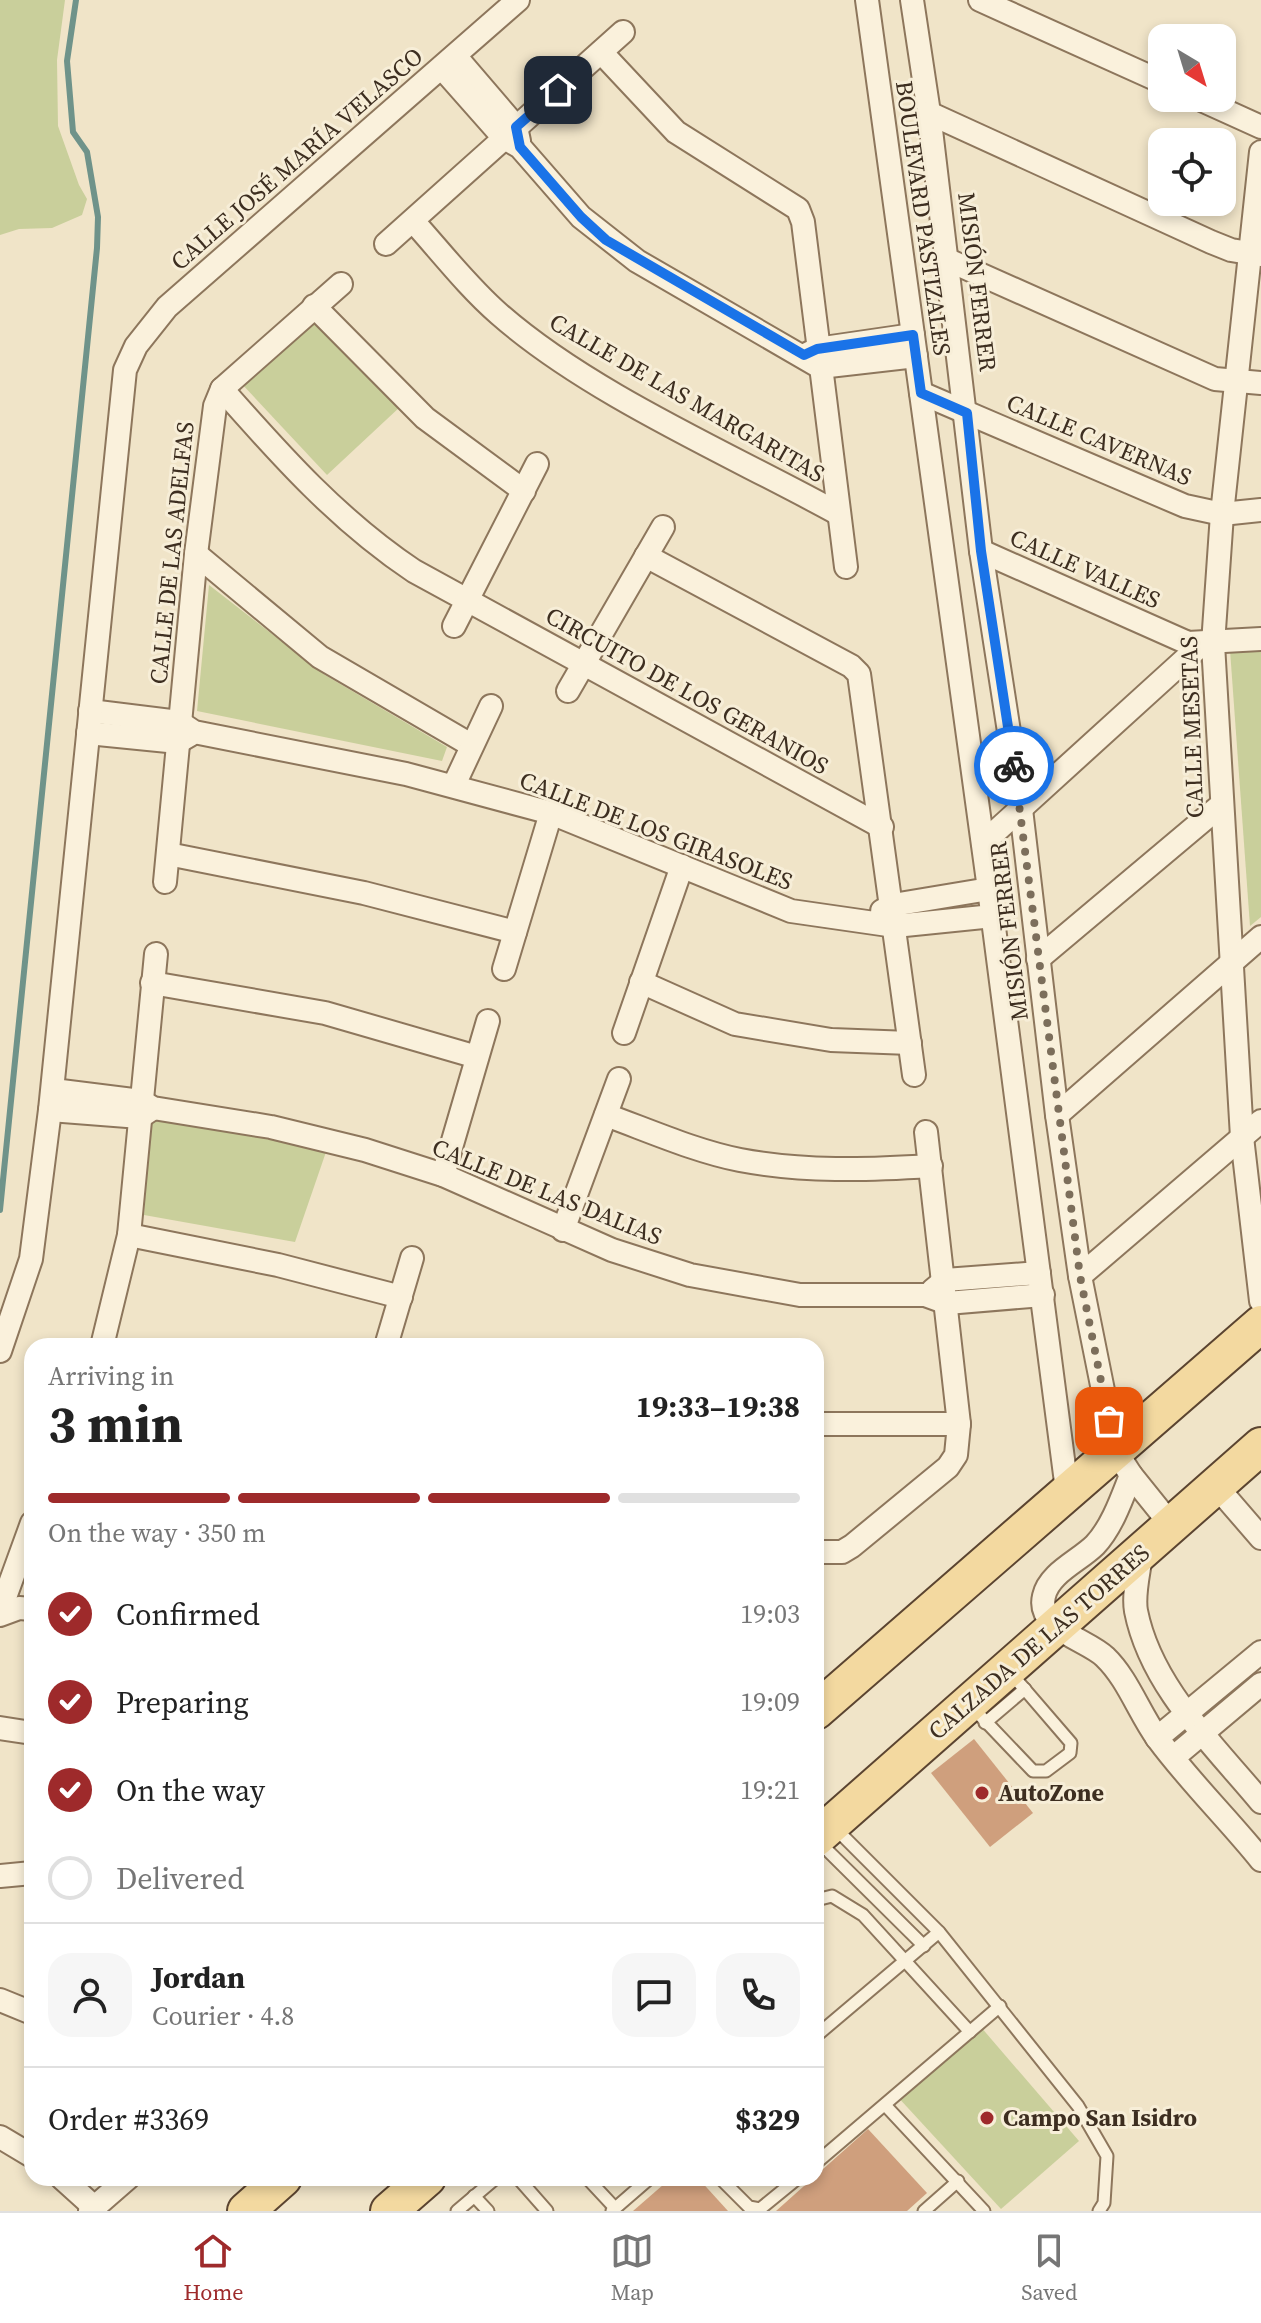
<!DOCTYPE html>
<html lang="en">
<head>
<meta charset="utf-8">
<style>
	body { margin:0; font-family:"Source Serif 4",serif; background:#f6f6f6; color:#222; height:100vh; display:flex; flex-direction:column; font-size:30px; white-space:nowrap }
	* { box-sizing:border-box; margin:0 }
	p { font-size:26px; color:#767676 }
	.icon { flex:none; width:44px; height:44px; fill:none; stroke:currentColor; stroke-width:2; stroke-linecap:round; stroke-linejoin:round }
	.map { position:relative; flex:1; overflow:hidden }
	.details { position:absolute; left:24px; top:1338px; width:800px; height:848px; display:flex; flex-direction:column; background:#fff; border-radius:24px; box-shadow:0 4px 12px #0003 }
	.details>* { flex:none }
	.needle { width:52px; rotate:142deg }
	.buttons { position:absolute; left:1148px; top:24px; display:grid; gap:16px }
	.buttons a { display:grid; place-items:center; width:88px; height:88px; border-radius:16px; background:#fff; box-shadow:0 4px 12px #0003; font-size:40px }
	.pin { position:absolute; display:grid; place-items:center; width:68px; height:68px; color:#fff; margin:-34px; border-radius:16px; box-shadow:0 4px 12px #0006 }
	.courier { position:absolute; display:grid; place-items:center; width:80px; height:80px; margin:-40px; border:6px solid #1a73e8; border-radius:50%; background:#fff; color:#222; box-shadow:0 2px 10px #0007 }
	.overview em { font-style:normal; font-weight:700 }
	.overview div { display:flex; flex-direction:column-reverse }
	.overview { display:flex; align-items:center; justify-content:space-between; height:136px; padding:0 24px }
	h1 { font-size:52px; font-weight:700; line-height:60px }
	.bar { display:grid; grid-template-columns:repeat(4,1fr); gap:12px 8px; align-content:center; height:96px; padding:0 24px }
	.bar i { height:10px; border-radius:6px; background:#e0e0e0 }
	.bar .active { background:#9e2a2b }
	.bar p { grid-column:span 4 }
	.line { display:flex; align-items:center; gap:20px; padding:0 24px; border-top:2px solid #e0e0e0 }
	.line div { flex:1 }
	.round { display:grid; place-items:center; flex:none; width:84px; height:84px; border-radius:24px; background:#f6f6f6 }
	ol { padding:0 24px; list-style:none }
	li { display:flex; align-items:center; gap:24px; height:88px }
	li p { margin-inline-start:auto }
	li .icon { padding:8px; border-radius:50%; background:#9e2a2b; color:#fff; stroke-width:4 }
	li:last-child { color:#767676 }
	li i { width:44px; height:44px; border:4px solid #e0e0e0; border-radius:50% }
	.tabs { display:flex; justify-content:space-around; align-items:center; height:112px; border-top:2px solid #e0e0e0; background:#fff; font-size:22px; color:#767676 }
	.tabs a { display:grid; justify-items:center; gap:4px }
	.tabs .active { color:#9e2a2b }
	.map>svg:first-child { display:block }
	.green { fill:#c9cf9b }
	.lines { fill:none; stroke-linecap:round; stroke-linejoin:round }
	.stream { stroke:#6f938a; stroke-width:6 }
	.building { fill:#cf9f7d }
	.service-casing { stroke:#8d765c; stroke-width:15 }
	.minor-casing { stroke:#8d765c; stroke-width:26 }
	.primary-casing { stroke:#5b4430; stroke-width:40 }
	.service { stroke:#faf1dc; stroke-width:11 }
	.minor { stroke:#faf1dc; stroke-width:22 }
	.primary { stroke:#f3d9a0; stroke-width:36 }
	.done { stroke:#7c6e5b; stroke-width:8; stroke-dasharray:0 14.4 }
	.route { stroke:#1a73e8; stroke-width:10 }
	.poi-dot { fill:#9e2a2b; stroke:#f7eed8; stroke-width:3 }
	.labels { text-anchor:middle; stroke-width:6; stroke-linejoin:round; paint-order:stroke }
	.street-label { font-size:24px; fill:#3d2e20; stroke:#f7eed8 }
	.poi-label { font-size:24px; font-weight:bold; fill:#3d2e20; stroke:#f7eed8; text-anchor:start }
</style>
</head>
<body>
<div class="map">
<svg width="1261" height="2211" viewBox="0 0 1261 2211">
	<rect width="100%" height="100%" fill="#f0e4c8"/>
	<g class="green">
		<path d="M 0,0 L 65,0 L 57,60 L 58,126 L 79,185 L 87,199 L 82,215 L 52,228 L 19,229 L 0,235 Z"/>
		<path d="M 314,313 L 401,406 L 327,475 L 240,382 Z"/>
		<path d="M 209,585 L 325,675 L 447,747 L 442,761 L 197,711 Z"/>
		<path d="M 1261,647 L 1261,917 L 1250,926 L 1230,650 Z"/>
		<path d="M 150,1118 L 245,1131 L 326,1152 L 295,1242 L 144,1215 Z"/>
		<path d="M 980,2026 L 1079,2141 L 1001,2209 L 896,2095 Z"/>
	</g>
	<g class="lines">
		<path class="stream" d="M 0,1210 L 97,248 L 98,217 L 87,152 L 73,132 L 67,61 L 76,0"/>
	</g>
	<g class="building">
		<path d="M 974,1739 L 1033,1813 L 990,1847 L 931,1773 Z"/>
		<path d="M 868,2129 L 927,2193 L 907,2211 L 776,2211 Z"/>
		<path d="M 671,2178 L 698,2178 L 728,2211 L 633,2211 Z"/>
	</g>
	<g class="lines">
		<g class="service-casing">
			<g id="service">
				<path d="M 971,1706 L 1033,1771 L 1046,1771 L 1070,1753 L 1071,1743 L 1009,1671"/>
				<path d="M 985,1723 L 1025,1689"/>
				<path d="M 835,1828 L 939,1932 L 1078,2106 L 1107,2156 L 1104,2203 L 1099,2211"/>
				<path d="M 819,1842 L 924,1946"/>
				<path d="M 816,1900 L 832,1896 L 863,1915 L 970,2032"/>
				<path d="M 816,2036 L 939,1932"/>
				<path d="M 885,2105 L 984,2211"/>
				<path d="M 816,2163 L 1000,2006"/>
				<path d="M 518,2178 L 547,2211"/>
				<path d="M 587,2178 L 615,2208"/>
				<path d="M 720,2178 L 749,2207 L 760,2209 L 798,2178"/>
				<path d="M 474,2196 L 488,2211"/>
				<path d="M 457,2211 L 496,2178"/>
				<path d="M 612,2211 L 650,2178"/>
				<path d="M 924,2211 L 958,2181"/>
			</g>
		</g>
		<g class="minor-casing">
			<g id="minor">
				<path d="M 867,0 L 989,889 L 1067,1490"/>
				<path d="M 912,0 L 929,113 L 981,551 L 1021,809 L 1057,1115 L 1080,1276 L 1115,1450 L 1131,1475 C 1122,1498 1112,1527 1095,1545 C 1079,1561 1049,1573 1044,1596 C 1036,1629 1088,1640 1105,1657 C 1128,1679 1139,1713 1158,1739 C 1189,1781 1228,1819 1261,1860"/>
				<path d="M 980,0 L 1162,82"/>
				<path d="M 601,52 L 676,132 L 798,209 L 803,222 L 846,567"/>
				<path d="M 456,57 L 516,127 L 519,141"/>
				<path d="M 442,68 L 503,137 L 520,147 L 581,217 L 637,261 L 820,367 L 916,356"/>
				<path d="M 1197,98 L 1261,127"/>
				<path d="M 929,113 L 1211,242 L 1231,250 L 1261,255"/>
				<path d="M 1261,152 L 1222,514 L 1213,644 L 1242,1137 L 1261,1301"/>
				<path d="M 413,221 C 441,252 467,286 499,314 C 590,394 732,455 839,514"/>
				<path d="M 386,244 L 623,32"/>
				<path d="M 948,260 L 1215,379 L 1261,383"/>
				<path d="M 314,306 L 425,418 L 524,491"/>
				<path d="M 805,355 L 817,349 L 913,335"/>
				<path d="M 222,389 C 281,456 339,521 414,571 L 882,827"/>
				<path d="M 921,393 L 1185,506 L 1222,514 L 1261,510"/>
				<path d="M 981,551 L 1188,643 L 1261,639"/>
				<path d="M 196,554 L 320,657 L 471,745"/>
				<path d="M 646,556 L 851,666 L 859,674 L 914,1075"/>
				<path d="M 454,626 L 537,464"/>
				<path d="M 568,691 L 663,527"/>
				<path d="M 90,711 L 179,722 L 194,732 L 406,774 L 551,813 L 791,911 L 895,926 L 993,916"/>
				<path d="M 88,733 L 178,742 L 190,735"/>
				<path d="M 454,785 L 491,706"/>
				<path d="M 983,843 L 1202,644"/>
				<path d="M 168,854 L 364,893 L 515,932"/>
				<path d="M 165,882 L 196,554 L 215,406 L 222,389 L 341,284"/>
				<path d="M 882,911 L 893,905 L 989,889"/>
				<path d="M 1038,959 L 1220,806"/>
				<path d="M 504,969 L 551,813"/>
				<path d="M 641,982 L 735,1024 L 831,1040 L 910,1043"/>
				<path d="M 152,983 L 325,1013 L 477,1057"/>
				<path d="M 624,1033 L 682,866"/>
				<path d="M 53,1090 L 141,1101 L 153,1108 L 271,1127 L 365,1150 L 443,1175 L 612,1250 L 690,1275 L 800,1295 L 925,1295 L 947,1303 L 1043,1295"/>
				<path d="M 50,1110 L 140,1117 L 152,1109"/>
				<path d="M 606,1115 C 650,1131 695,1151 740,1160 C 804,1172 867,1170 931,1166"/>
				<path d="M 1057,1115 L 1261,937"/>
				<path d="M 443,1175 L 488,1021"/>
				<path d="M 563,1230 L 619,1079"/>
				<path d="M 129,1235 L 278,1265 L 401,1297"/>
				<path d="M 1080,1276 L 1261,1121"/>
				<path d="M 933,1290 L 945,1280 L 1039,1273"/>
				<path d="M 102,1346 L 129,1235 L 156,954"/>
				<path d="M 386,1346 L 412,1258"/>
				<path d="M 0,1351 L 31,1259 L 50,1110 L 125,370 L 136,346 L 167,307 L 518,0"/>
				<path d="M 816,1424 L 959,1424"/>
				<path d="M 1131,1475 L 1172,1526"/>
				<path d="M 1216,1486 L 1261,1538"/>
				<path d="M 816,1552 L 842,1552 L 852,1546 L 948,1467 L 956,1455 L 959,1424 L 926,1132"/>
				<path d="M 1141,1555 C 1139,1572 1133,1594 1136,1611 C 1151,1687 1214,1745 1261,1802"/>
				<path d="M 0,1611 L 32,1523"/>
				<path d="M 0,1615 L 19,1608 L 32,1609"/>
				<path d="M 0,1728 L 32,1733"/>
				<path d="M 1157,1738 L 1261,1652"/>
				<path d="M 1174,1757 L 1261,1684"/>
				<path d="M 0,1876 L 32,1873"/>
				<path d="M 0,2000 L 32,2013"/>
				<path d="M 0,2137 L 32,2156"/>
				<path d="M 62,2178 L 94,2207"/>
				<path d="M 90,2211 L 128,2178"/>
			</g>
		</g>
		<g class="primary-casing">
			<g id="primary">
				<path d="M 816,1711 L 1261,1324"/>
				<path d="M 816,1838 L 1261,1446"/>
				<path d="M 246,2211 L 283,2178"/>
				<path d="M 389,2211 L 427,2178"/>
			</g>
		</g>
		<use href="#service" class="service"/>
		<use href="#minor" class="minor"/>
		<use href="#primary" class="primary"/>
	</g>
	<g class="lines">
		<path class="done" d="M 1014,766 L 1080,1276 L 1109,1421"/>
		<path class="route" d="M 558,90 L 516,127 L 520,147 L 581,217 L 606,240 L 804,355 L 817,349 L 913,335 L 921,393 L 967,413 L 981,551 L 1014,766"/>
	</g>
	<g class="poi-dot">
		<circle cx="982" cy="1793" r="8"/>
		<circle cx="987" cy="2118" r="8"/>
	</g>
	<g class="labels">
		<g class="street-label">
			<text transform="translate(297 159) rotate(-41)" y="8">CALLE JOSÉ MARÍA VELASCO</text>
			<text transform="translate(923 218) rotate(82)" y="8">BOULEVARD PASTIZALES</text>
			<text transform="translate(977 282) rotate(83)" y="8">MISIÓN FERRER</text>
			<text transform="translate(687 398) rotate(30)" y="8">CALLE DE LAS MARGARITAS</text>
			<text transform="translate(1099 440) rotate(23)" y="8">CALLE CAVERNAS</text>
			<text transform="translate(172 553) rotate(-84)" y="8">CALLE DE LAS ADELFAS</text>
			<text transform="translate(1085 569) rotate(24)" y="8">CALLE VALLES</text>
			<text transform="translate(687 691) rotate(29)" y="8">CIRCUITO DE LOS GERANIOS</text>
			<text transform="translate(1192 727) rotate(-92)" y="8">CALLE MESETAS</text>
			<text transform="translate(656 831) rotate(21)" y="8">CALLE DE LOS GIRASOLES</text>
			<text transform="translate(1009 931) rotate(-97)" y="8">MISIÓN FERRER</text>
			<text transform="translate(547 1192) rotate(22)" y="8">CALLE DE LAS DALIAS</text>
			<text transform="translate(1039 1642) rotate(-41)" y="8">CALZADA DE LAS TORRES</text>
		</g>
		<g class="poi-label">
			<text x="998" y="1801">AutoZone</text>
			<text x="1003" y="2126">Campo San Isidro</text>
		</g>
	</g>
</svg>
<div class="buttons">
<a><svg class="needle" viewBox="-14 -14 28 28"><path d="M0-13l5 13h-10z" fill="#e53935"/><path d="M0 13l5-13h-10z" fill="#767676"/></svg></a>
<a><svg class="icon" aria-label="locate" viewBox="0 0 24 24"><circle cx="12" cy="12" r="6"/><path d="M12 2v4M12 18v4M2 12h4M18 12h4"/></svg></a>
</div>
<div class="pin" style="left:1109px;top:1421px;background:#ea580c"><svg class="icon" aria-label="bag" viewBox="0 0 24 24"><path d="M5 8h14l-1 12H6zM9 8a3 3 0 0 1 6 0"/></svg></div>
<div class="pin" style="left:558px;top:90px;background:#1f2937"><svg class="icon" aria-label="home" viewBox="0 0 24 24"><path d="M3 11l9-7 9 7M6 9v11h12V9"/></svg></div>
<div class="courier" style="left:1014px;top:766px"><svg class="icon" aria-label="bike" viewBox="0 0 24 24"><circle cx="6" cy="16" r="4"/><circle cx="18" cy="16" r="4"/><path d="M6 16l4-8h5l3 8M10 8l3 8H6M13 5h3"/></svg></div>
<section class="details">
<div class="overview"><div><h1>3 min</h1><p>Arriving in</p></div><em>19:33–19:38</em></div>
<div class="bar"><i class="active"></i><i class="active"></i><i class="active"></i><i></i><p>On the way · 350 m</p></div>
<ol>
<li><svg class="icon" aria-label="check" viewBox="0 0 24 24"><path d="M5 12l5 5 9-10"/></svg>Confirmed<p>19:03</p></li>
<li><svg class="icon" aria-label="check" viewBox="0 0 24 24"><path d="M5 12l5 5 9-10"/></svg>Preparing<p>19:09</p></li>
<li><svg class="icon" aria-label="check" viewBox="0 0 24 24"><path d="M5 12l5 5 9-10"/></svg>On the way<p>19:21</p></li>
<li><i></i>Delivered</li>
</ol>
<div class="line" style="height:144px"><a class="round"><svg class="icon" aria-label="person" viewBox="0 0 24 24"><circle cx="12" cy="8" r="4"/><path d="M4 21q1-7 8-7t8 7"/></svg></a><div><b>Jordan</b><p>Courier · 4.8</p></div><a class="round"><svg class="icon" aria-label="chat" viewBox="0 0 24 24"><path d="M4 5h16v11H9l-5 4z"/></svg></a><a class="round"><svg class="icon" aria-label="phone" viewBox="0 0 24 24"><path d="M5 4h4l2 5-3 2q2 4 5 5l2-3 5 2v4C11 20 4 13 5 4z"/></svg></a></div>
<div class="line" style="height:104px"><div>Order #3369</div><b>$329</b></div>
</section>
</div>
<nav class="tabs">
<a class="active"><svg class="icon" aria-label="home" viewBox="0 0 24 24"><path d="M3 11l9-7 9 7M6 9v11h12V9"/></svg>Home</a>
<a><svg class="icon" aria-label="map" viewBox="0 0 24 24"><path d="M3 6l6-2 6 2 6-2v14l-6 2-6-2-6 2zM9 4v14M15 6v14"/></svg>Map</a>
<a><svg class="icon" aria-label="saved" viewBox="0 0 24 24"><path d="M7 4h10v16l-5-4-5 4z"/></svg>Saved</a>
</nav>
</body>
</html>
